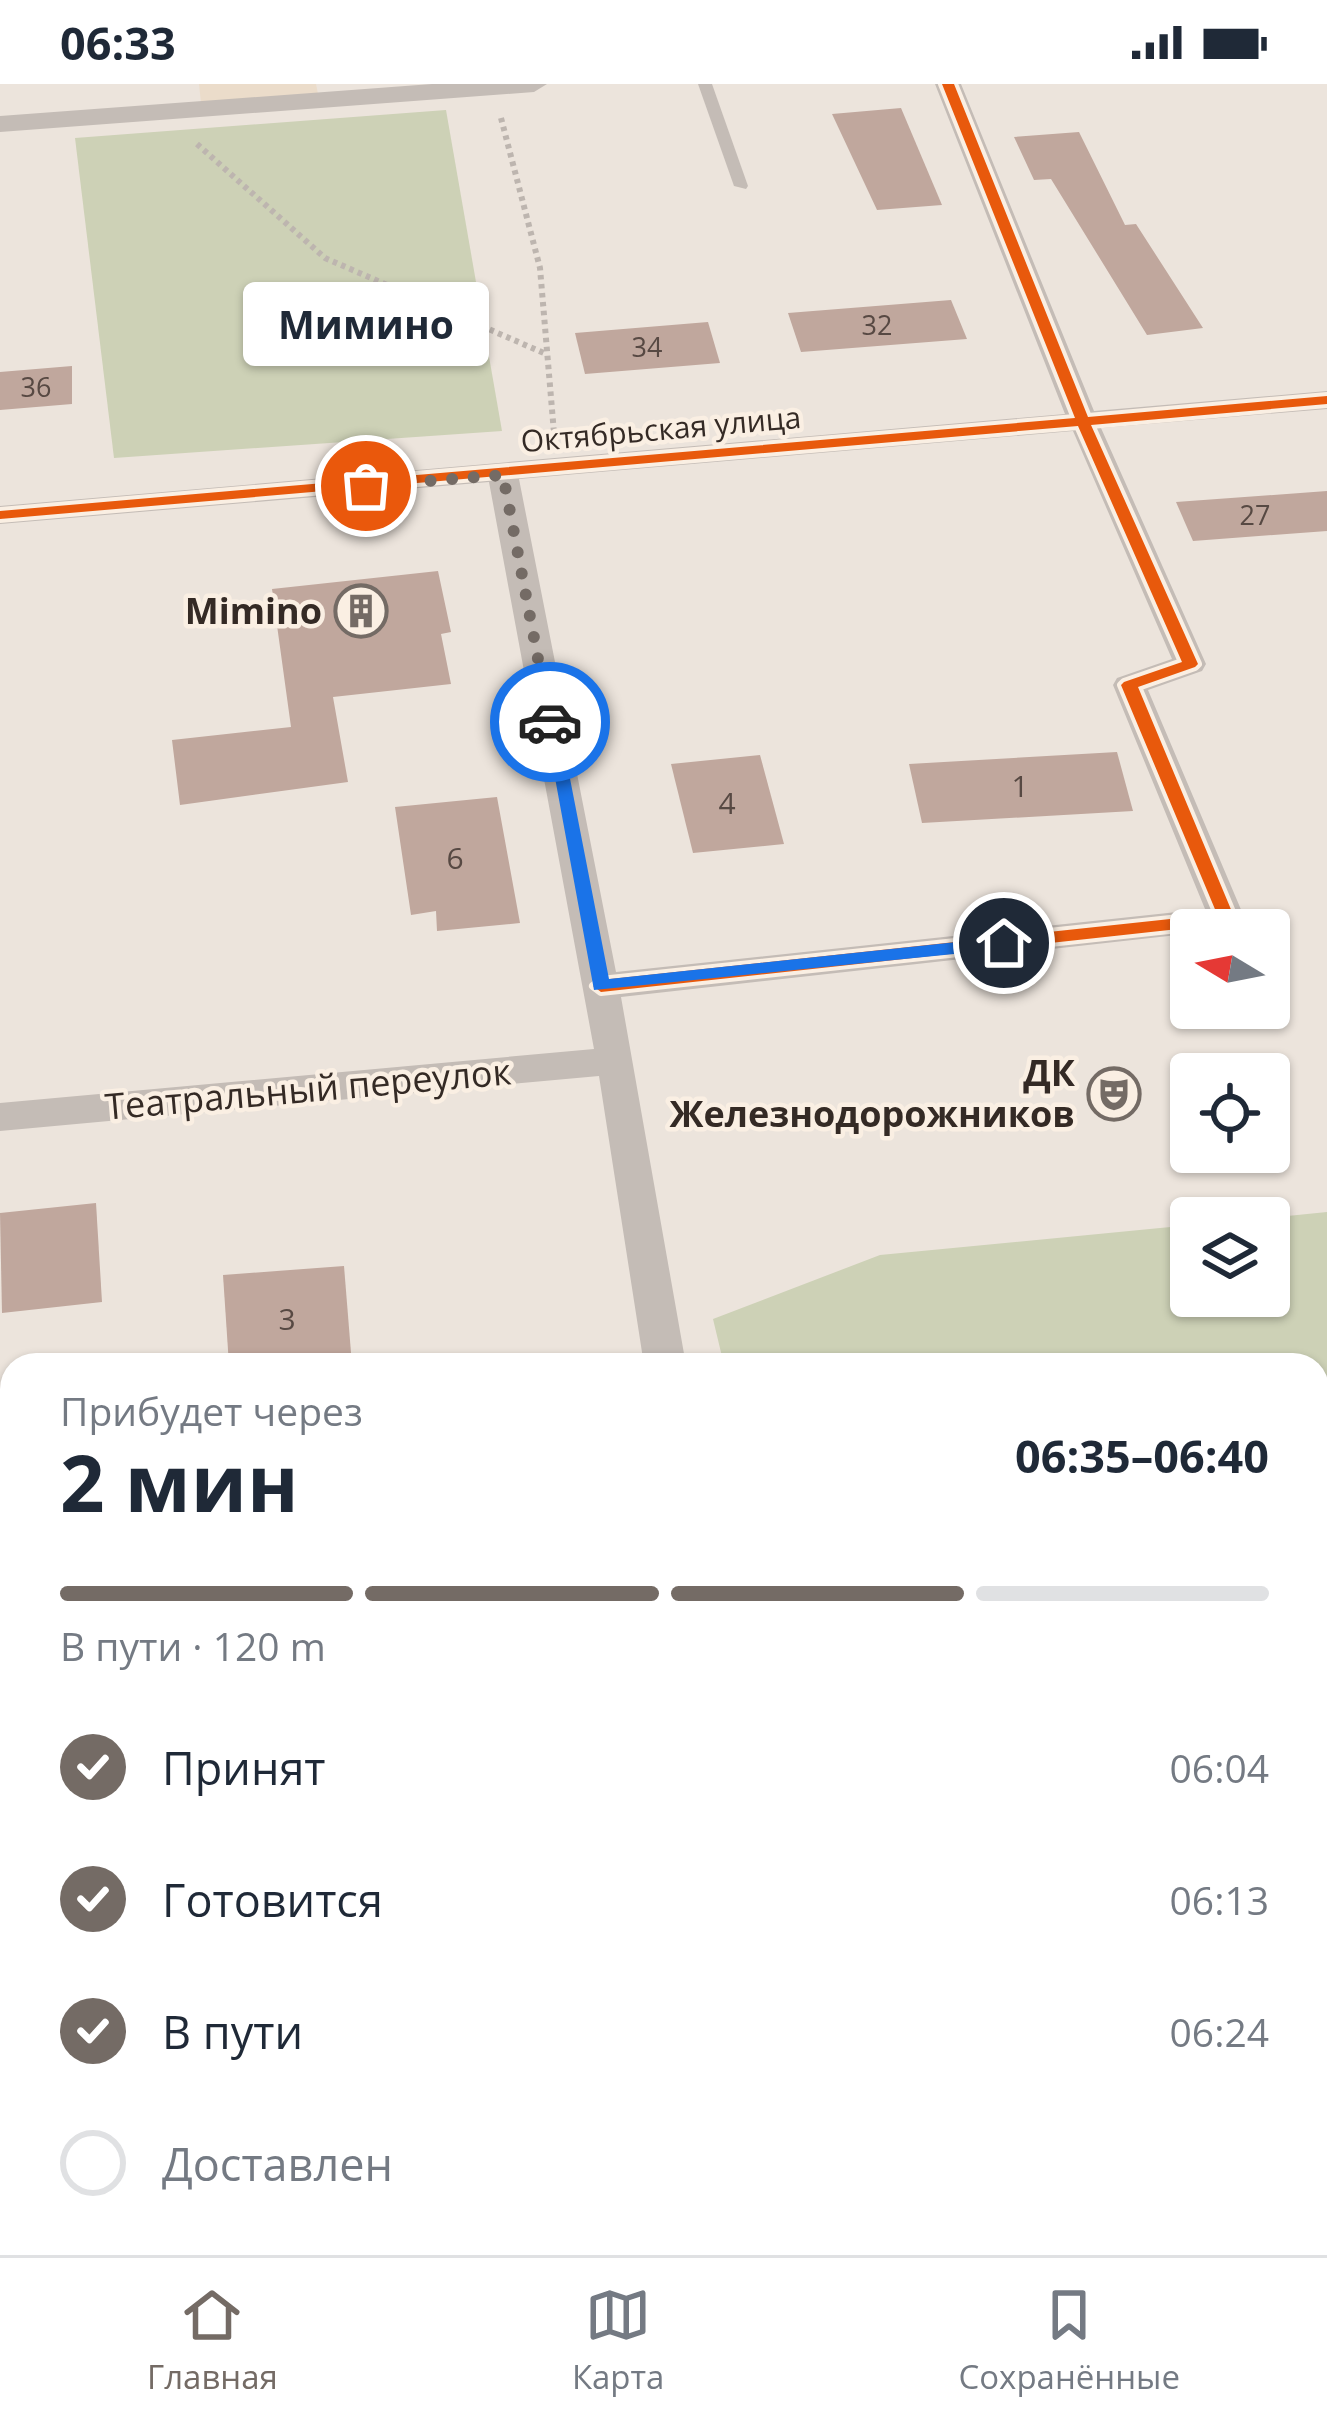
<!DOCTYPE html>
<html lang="ru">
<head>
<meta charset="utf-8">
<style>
	body { margin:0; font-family:"Open Sans",sans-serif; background:#f2f2f3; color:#1f2937; height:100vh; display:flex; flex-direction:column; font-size:45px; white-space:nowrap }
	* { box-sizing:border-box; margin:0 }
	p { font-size:39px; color:#747a83 }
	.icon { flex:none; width:66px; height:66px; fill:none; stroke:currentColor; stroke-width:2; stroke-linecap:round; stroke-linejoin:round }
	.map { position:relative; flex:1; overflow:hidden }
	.side { position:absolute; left:0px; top:1269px; width:1329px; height:903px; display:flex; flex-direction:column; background:#fff; border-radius:36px 36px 0 0; box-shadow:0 3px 9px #0004 }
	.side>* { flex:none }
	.needle { width:78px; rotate:280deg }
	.buttons { position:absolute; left:1170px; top:825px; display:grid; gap:24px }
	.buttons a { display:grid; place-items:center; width:120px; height:120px; border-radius:12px; background:#fff; box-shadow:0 3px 9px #0004; font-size:60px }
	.pin { position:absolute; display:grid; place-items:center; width:102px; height:102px; color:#fff; margin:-51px; border:6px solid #fff; border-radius:50%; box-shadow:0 3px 12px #0007 }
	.courier { position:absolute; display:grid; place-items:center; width:120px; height:120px; margin:-60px; border:9px solid #1a73e8; border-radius:50%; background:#fff; color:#222; box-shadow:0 3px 15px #0007 }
	.bubble { position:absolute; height:84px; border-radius:12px; background:#fff; box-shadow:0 3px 9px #0004; font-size:39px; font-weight:700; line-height:84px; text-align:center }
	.overview em { font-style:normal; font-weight:700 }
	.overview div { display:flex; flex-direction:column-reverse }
	.overview { display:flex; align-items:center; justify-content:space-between; height:204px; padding:0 60px }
	h1 { font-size:78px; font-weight:700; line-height:90px }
	.bar { display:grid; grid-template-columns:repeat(4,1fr); gap:18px 12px; align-content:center; height:144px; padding:0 60px }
	.bar i { height:15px; border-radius:9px; background:#e0e1e3 }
	.bar .active { background:#746b65 }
	.bar p { grid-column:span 4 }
	ol { padding:0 60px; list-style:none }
	li { display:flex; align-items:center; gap:36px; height:132px }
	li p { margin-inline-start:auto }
	li .icon { padding:12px; border-radius:50%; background:#746b65; color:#fff; stroke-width:4 }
	li:last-child { color:#747a83 }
	li i { width:66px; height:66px; border:6px solid #e0e1e3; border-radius:50% }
	.status { display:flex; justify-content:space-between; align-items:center; height:84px; padding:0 60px; background:#fff; direction:ltr }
	.status svg { height:33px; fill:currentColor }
	.tab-bar { display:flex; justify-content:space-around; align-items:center; height:168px; border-top:3px solid #e0e1e3; background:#fff; font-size:33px; color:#747a83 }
	.tab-bar a { display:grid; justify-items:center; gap:6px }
	.tab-bar .active { color:#746b65 }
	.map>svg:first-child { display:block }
	.green { fill:#cdd1b6 }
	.plaza { fill:#ebdcca }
	.building { fill:#c0a79d }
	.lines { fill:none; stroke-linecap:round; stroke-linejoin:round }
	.path { stroke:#bdb5af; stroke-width:6; stroke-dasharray:4.5 4.5; stroke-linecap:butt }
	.lane { fill:#c4bcb6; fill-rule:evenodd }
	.street { fill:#c4bcb6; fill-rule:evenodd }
	.cycleway-casing { stroke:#faefe3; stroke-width:8 }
	.cycleway { fill:#e8590c; fill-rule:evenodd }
	.route { fill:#1a73e8 }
	.done { stroke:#746b65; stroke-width:12; stroke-dasharray:0 21.6 }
	.labels { text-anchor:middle; stroke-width:9; stroke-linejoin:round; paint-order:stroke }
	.far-number-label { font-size:27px; fill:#574943 }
	.far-street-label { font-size:30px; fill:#342a25; stroke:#faefe3 }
	.number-label { font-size:30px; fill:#574943 }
	.poi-label { font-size:36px; font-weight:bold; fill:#342a25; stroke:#faefe3; text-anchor:end }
	.street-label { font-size:36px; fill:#342a25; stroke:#faefe3 }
</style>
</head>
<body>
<div class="status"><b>06:33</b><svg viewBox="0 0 49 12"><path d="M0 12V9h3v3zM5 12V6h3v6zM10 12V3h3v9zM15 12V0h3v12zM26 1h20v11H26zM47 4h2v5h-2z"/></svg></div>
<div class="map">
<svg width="1327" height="2171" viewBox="0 0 1327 2171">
	<rect width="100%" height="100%" fill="#ece4dc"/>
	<g class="green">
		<path d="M 446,26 L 502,347 L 114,374 L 75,54 Z"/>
		<path d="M 1327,1128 L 1327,1623 L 1317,1625 L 1317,1281 L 724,1281 L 713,1235 L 880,1171 L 1191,1141 L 1191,1212 L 1269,1212 L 1267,1134 Z"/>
	</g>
	<path class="plaza" d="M 199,0 L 316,0 L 318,10 L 201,19 Z"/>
	<g class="building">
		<path d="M 901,24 L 942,121 L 877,126 L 832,30 Z"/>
		<path d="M 1079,48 L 1125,141 L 1136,140 L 1203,244 L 1147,251 L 1051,95 L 1034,96 L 1014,53 Z"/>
		<path d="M 951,216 L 967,255 L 801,268 L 788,229 Z"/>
		<path d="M 708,238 L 720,279 L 585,290 L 575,249 Z"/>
		<path d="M 72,282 L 72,320 L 0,326 L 0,288 Z"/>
		<path d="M 1327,407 L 1327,447 L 1193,457 L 1176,418 Z"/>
		<path d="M 438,487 L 451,548 L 441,550 L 451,600 L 333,613 L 348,698 L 180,721 L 172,656 L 291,643 L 272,505 Z"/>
		<path d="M 1117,668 L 1133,727 L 922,739 L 909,680 Z"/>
		<path d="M 760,671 L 784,760 L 693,769 L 671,680 Z"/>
		<path d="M 497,713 L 520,839 L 437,847 L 436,827 L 411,831 L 395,723 Z"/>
		<path d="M 96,1119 L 102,1218 L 2,1229 L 0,1129 Z"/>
		<path d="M 344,1182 L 352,1281 L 229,1281 L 223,1191 Z"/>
	</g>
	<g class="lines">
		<g class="path">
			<path d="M 501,34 L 540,184 L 554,349"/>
			<path d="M 197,60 L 325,174 L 546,270"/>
		</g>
		<g class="lane">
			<path d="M 698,0 L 712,0 L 748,102 L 746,105 L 734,102 Z"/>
			<path d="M 875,2160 L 905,2160 L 909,2171 L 880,2171 Z"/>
		</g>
		<g class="street">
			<path d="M 432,0 L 547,0 L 534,8 L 0,48 L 0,32 Z"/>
			<path d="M 935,0 L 961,0 L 1094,327 L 1327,307 L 1327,325 L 1101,344 L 1206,580 L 1202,587 L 1148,606 L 1245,835 L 1240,844 L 621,913 L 686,1281 L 644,1281 L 599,992 L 0,1047 L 0,1019 L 594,965 L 489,398 L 0,440 L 0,422 L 1065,330 ZM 1073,347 L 1172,575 L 1117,594 L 1113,601 L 1205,825 L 616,888 L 519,395 Z"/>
			<path d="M 1327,1641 L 1327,1681 L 1317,1683 L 1317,1643 Z"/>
			<path d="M 12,1817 L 12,1861 L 0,1862 L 0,1818 Z"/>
			<path d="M 770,2160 L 822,2160 L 824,2171 L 772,2171 Z"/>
		</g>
		<g class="cycleway-casing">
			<path id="cycleway" d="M 942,0 L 954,0 L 1088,333 L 1327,312 L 1327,320 L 1091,341 L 1198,580 L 1195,583 L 1138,603 L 1235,835 L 1233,839 L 601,908 L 593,902 L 601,896 L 1217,830 L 1121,601 L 1124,598 L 1182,578 L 1078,342 L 0,435 L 0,427 L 1075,334 Z"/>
		</g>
		<use href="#cycleway" class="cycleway"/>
	</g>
	<path class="route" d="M 544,634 L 559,638 L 609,895 L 1004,853 L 1013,859 L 1004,865 L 594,906 Z"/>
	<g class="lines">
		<path class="done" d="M 366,402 L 503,391 L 550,638"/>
	</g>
	<defs>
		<g id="building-ring" transform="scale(2.7)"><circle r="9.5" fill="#faefe3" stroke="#746b65" stroke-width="1.5"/><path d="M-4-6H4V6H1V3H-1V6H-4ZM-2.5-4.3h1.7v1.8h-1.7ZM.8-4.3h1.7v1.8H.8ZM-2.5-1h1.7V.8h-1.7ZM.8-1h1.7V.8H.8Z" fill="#746b65"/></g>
		<g id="theatre-ring" transform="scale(2.7)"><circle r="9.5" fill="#faefe3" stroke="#746b65" stroke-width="1.5"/><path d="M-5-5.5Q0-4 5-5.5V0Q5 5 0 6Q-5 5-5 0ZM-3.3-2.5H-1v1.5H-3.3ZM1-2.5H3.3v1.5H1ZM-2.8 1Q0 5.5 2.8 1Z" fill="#746b65"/></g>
	</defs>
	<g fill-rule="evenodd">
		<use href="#building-ring" x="361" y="527"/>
		<use href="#theatre-ring" x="1114" y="1010"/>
	</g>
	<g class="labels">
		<g class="far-number-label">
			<text x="877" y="251">32</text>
			<text x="647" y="273">34</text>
			<text x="36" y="313">36</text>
			<text x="1255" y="441">27</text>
		</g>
		<g class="far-street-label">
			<text transform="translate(661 346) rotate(-5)" y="10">Октябрьская улица</text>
		</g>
		<g class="number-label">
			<text x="1020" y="713">1</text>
			<text x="727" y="730">4</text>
			<text x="455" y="785">6</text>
			<text x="287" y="1246">3</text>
		</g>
		<g class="poi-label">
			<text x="322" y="540">Mimino</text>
			<text x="1075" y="1002">ДК<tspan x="1075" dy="41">Железнодорожников</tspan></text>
		</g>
		<g class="street-label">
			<text transform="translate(308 1005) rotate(-5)" y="13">Театральный переулок</text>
		</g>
	</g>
</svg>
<div class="buttons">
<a><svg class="needle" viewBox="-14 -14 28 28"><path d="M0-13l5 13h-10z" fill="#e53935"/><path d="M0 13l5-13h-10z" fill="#747a83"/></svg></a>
<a><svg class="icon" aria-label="locate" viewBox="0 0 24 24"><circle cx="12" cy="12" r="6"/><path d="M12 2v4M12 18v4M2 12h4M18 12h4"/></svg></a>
<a><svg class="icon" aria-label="layers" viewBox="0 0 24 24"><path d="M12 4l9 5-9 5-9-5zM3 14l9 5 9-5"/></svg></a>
</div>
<div class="pin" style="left:366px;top:402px;background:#ea580c"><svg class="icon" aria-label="bag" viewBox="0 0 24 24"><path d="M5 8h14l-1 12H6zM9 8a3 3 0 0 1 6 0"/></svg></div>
<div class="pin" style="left:1004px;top:859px;background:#1f2937"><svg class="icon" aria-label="home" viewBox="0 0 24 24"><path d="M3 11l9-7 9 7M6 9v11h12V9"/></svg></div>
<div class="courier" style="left:550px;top:638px"><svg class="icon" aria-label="car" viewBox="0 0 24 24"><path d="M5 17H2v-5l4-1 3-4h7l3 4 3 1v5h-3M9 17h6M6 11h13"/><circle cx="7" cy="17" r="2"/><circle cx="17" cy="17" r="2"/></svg></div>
<div class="bubble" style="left:243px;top:198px;width:246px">Мимино</div>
<section class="side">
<div class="overview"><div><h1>2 мин</h1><p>Прибудет через</p></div><em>06:35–06:40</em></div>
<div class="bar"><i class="active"></i><i class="active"></i><i class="active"></i><i></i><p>В пути · 120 m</p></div>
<ol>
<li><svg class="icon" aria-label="check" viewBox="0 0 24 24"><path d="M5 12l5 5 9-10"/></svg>Принят<p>06:04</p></li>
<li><svg class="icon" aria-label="check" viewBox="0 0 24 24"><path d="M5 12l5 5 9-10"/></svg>Готовится<p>06:13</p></li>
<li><svg class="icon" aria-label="check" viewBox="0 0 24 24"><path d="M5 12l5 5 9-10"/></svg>В пути<p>06:24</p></li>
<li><i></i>Доставлен</li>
</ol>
</section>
</div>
<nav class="tab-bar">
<a class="active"><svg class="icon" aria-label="home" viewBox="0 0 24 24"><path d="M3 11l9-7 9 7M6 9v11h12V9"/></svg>Главная</a>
<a><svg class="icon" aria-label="map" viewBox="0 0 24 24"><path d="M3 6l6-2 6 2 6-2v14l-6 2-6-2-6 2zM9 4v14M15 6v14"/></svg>Карта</a>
<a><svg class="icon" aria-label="saved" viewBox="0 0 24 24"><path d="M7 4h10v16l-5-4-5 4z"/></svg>Сохранённые</a>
</nav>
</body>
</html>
